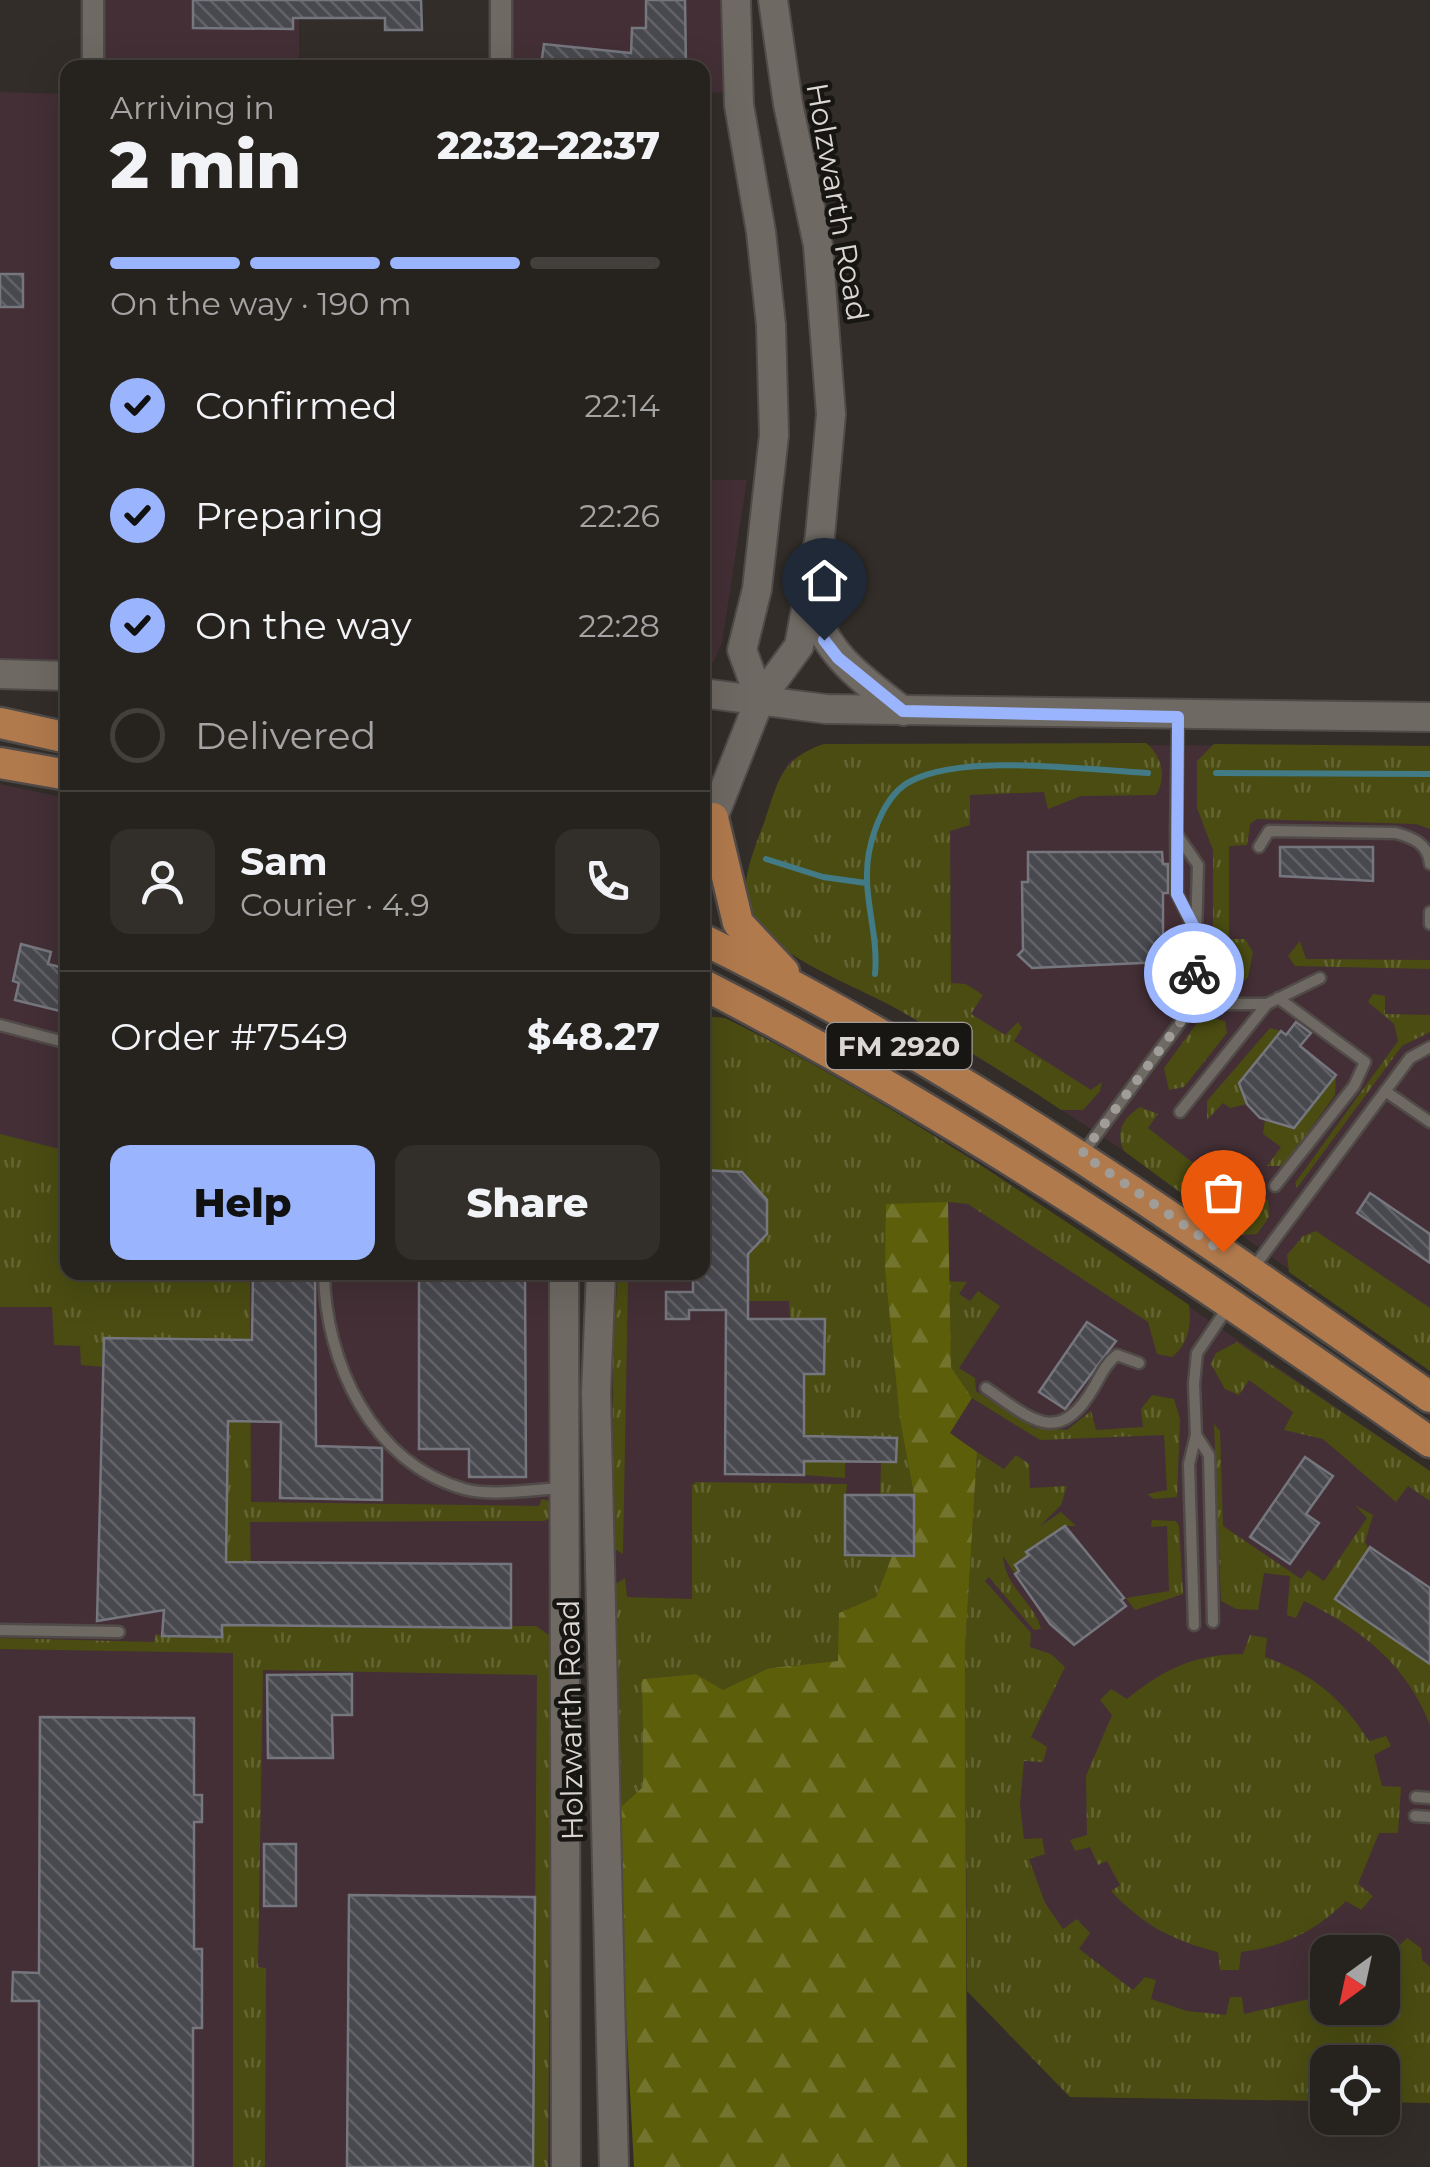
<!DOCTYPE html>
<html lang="en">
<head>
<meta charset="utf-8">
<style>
	body { margin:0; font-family:Montserrat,sans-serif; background:#322f2b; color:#f1f3f6; height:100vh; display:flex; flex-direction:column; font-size:38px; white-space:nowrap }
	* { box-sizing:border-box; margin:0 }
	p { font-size:32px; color:#a4a4a4 }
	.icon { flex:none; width:55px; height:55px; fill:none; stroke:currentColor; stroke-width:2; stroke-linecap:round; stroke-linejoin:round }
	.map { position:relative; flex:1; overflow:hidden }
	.details { position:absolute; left:60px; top:60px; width:650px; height:1220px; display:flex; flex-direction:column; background:#26221e; border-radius:20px; box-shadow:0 10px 40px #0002,0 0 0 2px #423f3c }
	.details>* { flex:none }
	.needle { width:65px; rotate:213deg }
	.buttons { position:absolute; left:1310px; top:1935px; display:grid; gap:20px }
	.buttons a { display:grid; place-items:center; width:90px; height:90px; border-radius:20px; background:#26221e; box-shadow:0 10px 40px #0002,0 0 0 2px #423f3c; font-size:50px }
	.pin { position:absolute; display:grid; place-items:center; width:85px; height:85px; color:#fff; margin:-102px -42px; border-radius:50% 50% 50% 0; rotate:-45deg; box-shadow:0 0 10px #0007 }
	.pin .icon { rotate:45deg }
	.courier { position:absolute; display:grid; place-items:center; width:100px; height:100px; margin:-50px; border:8px solid #9ab5fd; border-radius:50%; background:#fff; color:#222; box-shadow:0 2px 12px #0007 }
	.summary em { font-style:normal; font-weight:800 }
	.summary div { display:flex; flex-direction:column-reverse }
	.summary { display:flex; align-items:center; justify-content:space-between; height:170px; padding:0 50px }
	h1 { font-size:65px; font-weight:800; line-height:75px }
	.bar { display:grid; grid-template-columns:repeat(4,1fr); gap:15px 10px; align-content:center; height:120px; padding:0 50px }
	.bar i { height:12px; border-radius:8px; background:#423f3c }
	.bar .current { background:#9ab5fd }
	.bar p { grid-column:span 4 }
	.line { display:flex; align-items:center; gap:25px; padding:0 50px; border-top:2px solid #423f3c }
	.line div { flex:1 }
	.round { display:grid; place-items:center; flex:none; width:105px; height:105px; border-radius:20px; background:#322f2b }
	ol { padding:0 50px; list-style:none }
	li { display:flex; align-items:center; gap:30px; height:110px }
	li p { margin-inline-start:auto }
	li .icon { padding:10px; border-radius:50%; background:#9ab5fd; color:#111; stroke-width:4 }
	li:last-child { color:#a4a4a4 }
	li i { width:55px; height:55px; border:5px solid #423f3c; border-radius:50% }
	.button { display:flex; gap:20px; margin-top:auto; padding:20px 50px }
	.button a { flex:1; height:115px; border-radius:20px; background:#9ab5fd; color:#111; font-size:40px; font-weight:800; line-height:115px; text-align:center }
	.button a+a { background:#322f2b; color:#f1f3f6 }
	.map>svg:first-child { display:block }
	.commercial { fill:#432f35; fill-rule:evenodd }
	.grass { fill:url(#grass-tufts) }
	.forest { fill:url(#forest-firs) }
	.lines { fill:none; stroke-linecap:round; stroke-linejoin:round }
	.stream { stroke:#427b85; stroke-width:6 }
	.building { fill:url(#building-back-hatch); stroke:#76767e; stroke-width:2.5 }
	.lane-casing { stroke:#504b48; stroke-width:15 }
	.street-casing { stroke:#504b48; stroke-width:25 }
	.secondary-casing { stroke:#504b48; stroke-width:32 }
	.primary-casing { stroke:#504b48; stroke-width:35 }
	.lane { stroke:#6f6963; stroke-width:10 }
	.street { stroke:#6f6963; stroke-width:20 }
	.secondary { stroke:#6f6963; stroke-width:28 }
	.primary { stroke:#b17a4d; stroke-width:30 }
	.done { stroke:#a09c98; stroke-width:10; stroke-dasharray:0 18 }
	.route { stroke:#9ab5fd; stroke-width:12 }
	.labels { text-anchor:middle; stroke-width:9; stroke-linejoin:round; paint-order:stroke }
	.shield { fill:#181613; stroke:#a09d9a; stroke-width:2.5 }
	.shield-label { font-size:28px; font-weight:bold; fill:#dbd7d4 }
	.street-label { font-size:30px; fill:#dbd7d4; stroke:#181613 }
</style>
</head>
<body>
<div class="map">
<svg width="1430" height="2167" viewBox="0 0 1430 2167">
	<defs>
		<pattern id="grass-tufts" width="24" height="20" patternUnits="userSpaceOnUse" patternTransform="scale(2.5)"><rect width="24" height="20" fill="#4a4c12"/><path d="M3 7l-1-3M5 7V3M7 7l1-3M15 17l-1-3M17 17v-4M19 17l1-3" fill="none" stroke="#646534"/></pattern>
		<pattern id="forest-firs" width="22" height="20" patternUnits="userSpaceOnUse" patternTransform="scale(2.5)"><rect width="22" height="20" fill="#5c5e0a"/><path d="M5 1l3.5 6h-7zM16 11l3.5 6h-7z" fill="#73742d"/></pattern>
		<pattern id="building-back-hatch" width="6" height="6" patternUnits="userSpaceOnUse" patternTransform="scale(2.5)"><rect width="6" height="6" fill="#48484f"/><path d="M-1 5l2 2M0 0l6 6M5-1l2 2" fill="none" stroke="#626267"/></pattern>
	</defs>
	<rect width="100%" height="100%" fill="#322d28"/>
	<g class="commercial">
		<path d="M 87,0 L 299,0 L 299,67 L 85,68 Z"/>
		<path d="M 511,0 L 728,0 L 729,93 L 703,92 L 702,68 L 510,68 Z"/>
		<path d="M 0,92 L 67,94 L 67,667 L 0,666 Z"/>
		<path d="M 703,480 L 747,480 L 722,643 L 714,661 L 703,669 Z"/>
		<path d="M 824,744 L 1430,746 L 1430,1371 L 1133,1157 L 1033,1091 L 899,1010 L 781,947 L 756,846 L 780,777 L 790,760 Z"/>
		<path d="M 0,784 L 67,798 L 68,1272 L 552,1273 L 549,2167 L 0,2167 Z"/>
		<path d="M 702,1016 L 725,1018 L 745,1028 L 968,1156 L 1430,1471 L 1430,2102 L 1382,2062 L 1328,2062 L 1327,2101 L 1070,2097 L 967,1991 L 964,1650 L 612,1682 L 613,1345 L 618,1273 L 702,1272 ZM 1328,1952 L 1382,1952 L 1382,2008 L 1328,2008 Z"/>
	</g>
	<g class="grass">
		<path d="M 1146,743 C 1162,756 1167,777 1156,795 L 1081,796 L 1048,809 L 1044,792 L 970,795 L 970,825 L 950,831 L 951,983 L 966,984 L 983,995 L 971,1014 L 1005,1035 L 1018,1022 L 1022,1028 L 1014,1041 L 1091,1090 L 1102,1082 L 1100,1091 L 1083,1110 L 1061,1110 C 1009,1075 954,1042 899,1010 C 857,986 769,956 749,911 C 738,886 755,847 764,823 C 778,782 780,759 824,744 Z"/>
		<path d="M 1214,744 L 1430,746 L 1430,829 L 1416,824 L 1257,819 L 1250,824 L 1247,845 L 1229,846 L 1229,939 L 1245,939 L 1253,952 L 1248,977 L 1239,986 L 1219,988 L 1213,973 L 1213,850 L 1197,808 L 1197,761 Z"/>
		<path d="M 1300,941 L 1306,959 L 1430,960 L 1430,969 L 1295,966 L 1288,956 Z"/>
		<path d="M 1373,994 L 1385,996 L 1385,1014 L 1430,1015 L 1430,1032 L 1402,1046 L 1297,1188 L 1295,1183 L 1398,1041 L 1394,1024 L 1368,1002 Z"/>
		<path d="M 703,1016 L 725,1018 C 889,1099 1039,1203 1189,1305 C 1192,1324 1188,1345 1172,1357 L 1157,1354 L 1148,1322 L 968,1204 L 948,1202 L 900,1420 L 914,1495 L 880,1495 L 881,1463 L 896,1463 L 897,1439 L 834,1461 L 845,1462 L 845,1478 L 804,1475 L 804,1374 L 824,1374 L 825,1320 L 790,1319 L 789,1301 L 748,1301 L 748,1254 L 767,1234 L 767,1201 L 742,1172 L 703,1171 Z"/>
		<path d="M 1209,1018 L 1225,1021 L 1227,1033 L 1184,1087 L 1169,1090 L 1164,1068 L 1200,1019 Z"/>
		<path d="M 1270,1028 L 1281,1031 L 1238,1085 L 1247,1093 L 1247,1104 L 1230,1108 L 1223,1103 L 1207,1120 L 1207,1101 Z"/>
		<path d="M 1336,1075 L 1335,1095 L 1287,1161 L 1281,1166 L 1267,1166 L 1281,1147 L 1263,1134 L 1265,1120 L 1282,1122 L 1293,1129 Z"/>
		<path d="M 1140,1107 L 1158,1114 L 1148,1128 L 1250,1207 L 1259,1197 L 1268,1200 L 1269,1217 L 1257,1234 L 1238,1235 L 1124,1151 C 1115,1132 1123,1118 1140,1107 Z"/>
		<path d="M 0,1134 L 67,1151 L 68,1272 L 250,1273 L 251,1502 L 539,1506 L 542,1499 L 549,1501 L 551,1518 L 544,1521 L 250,1522 L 252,1626 L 536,1626 L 552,1637 L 548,2167 L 533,2167 L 537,1675 L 263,1670 L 258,1967 L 266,1968 L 265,2167 L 233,2167 L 233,1653 L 0,1649 L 0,1638 L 154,1642 L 156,1634 L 162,1636 L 226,1596 L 229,1341 L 104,1338 L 103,1367 L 81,1365 L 80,1346 L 54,1345 L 52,1307 L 0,1307 Z"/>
		<path d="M 1316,1231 L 1430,1308 L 1430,1371 L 1289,1272 L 1287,1255 L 1303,1236 Z"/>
		<path d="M 618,1273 L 640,1273 L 628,1282 L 623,1554 L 612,1547 L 613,1345 Z"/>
		<path d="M 947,1281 L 967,1282 L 959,1294 L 970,1301 L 978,1291 L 1000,1306 L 959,1368 L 975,1378 L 976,1391 L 1034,1428 L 1067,1430 L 1091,1411 L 1096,1430 L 1143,1427 L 1141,1409 L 1152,1395 L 1174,1399 L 1180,1419 L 1177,1497 L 1154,1499 L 1147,1494 L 1167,1490 L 1164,1435 L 1040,1440 L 972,1398 L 951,1367 Z"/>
		<path d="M 1237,1342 L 1430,1471 L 1430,1501 L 1408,1486 L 1396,1502 L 1323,1439 L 1284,1430 L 1293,1412 L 1249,1380 L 1239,1395 L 1225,1389 L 1211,1364 L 1216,1353 Z"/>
		<path d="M 1214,1424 L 1220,1431 L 1223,1526 L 1301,1579 L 1308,1570 L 1324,1581 L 1367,1518 L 1355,1505 L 1373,1515 L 1365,1542 L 1430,1664 L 1430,1725 C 1406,1664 1361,1629 1304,1601 L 1296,1618 L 1287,1615 L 1290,1576 L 1264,1573 L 1258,1610 L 1236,1609 L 1221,1601 Z"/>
		<path d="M 977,1452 L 1004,1469 L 1016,1455 L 1029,1464 L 1030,1488 L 1067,1486 L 1061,1505 L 1039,1527 L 1061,1512 L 1076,1526 L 1065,1526 L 1026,1551 L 1029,1555 L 1016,1565 L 1019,1571 L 1015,1574 L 1003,1556 C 1005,1588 1034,1602 1041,1629 L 1034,1630 L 989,1577 L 985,1581 L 1031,1633 L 1030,1647 L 1051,1654 L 1065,1667 L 1031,1737 L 1047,1747 L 1043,1762 L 1024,1761 L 1020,1805 L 1024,1839 L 1042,1838 L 1045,1854 L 1029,1859 L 1045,1903 L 1063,1929 L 1077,1919 L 1090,1933 L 1079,1949 L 1133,1990 L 1145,1977 L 1156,1980 L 1151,1999 L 1187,2011 L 1226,2015 L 1230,1997 L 1242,1997 L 1244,2014 L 1322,1996 L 1317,1980 L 1327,1971 L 1328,2008 L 1382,2008 L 1383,1961 L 1407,1938 L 1421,1948 L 1422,1960 L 1430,1967 L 1430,2103 L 1383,2102 L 1382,2062 L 1328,2062 L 1327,2101 L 1070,2097 L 967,1991 L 965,1650 Z"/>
		<path d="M 696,1482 L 847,1484 L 846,1495 L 892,1556 L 876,1597 L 839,1661 L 769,1668 L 723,1691 L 696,1674 L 642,1679 L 643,1787 L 615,1812 L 611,1595 L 614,1585 L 625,1578 L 627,1597 L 692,1599 L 692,1485 Z"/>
		<path d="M 1152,1520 L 1176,1521 L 1179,1526 L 1183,1594 L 1135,1610 L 1126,1598 L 1169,1591 L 1167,1526 L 1151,1527 Z"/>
		<path d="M 1250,1635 L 1267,1638 L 1265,1657 C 1314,1675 1341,1697 1369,1741 L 1386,1736 L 1391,1746 L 1374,1755 L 1382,1786 L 1401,1787 L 1398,1833 L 1379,1833 L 1358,1884 L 1373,1896 L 1361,1910 L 1346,1901 C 1316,1931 1283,1947 1241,1952 L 1239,1970 L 1220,1970 L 1218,1952 C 1173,1941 1143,1925 1111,1891 L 1120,1885 L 1107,1861 L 1098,1865 L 1090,1847 L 1075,1851 L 1070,1840 L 1087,1835 L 1086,1776 L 1112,1715 L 1100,1700 L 1111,1689 L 1127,1699 C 1164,1669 1195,1654 1243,1654 Z"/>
	</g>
	<path class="forest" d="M 948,1202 L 951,1367 L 972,1398 L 950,1433 L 977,1452 L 965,1650 L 967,2167 L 634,2167 L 615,1812 L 643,1787 L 642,1679 L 696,1674 L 723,1690 L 769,1668 L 838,1661 L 839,1613 L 876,1597 L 892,1556 L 914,1555 L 914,1495 L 900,1420 L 885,1268 L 886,1204 Z"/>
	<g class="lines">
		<g class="stream">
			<path d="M 1216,773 L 1430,774"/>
			<path d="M 766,859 L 823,877 L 866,883"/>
			<path d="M 875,974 C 879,932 861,895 869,852 C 874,827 887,793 911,781 C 965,753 1085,770 1148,773"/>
		</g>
	</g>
	<g class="building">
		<path d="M 193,0 L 421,0 L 422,30 L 385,30 L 385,18 L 293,18 L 293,29 L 193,28 Z"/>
		<path d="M 646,0 L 685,0 L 686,68 L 541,65 L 544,44 L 631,53 L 632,28 L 646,28 Z"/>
		<rect x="0" y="274" width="23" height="33"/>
		<path d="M 1280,847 L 1373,847 L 1373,881 L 1280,876 Z"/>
		<path d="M 1028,852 L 1162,852 L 1163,864 L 1168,864 L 1168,893 L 1163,893 L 1163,962 L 1032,968 L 1018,955 L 1023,950 L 1022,882 L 1028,882 Z"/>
		<path d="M 21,944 L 51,952 L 48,964 L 68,969 L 68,1013 L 15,1000 L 19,983 L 13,981 Z"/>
		<path d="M 1296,1022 L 1311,1033 L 1300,1046 L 1336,1075 L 1294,1128 L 1260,1118 L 1247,1104 L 1239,1083 L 1281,1031 L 1286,1035 Z"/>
		<path d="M 702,1170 L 742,1172 L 767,1200 L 767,1234 L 748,1254 L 748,1319 L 825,1319 L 824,1374 L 804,1374 L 804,1436 L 897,1438 L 896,1462 L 804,1461 L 804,1475 L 725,1474 L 726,1310 L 689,1310 L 689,1319 L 666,1319 L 666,1292 L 693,1292 L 693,1272 L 702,1272 Z"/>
		<path d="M 1370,1193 L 1430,1234 L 1430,1263 L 1357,1213 Z"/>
		<path d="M 253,1272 L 315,1272 L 316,1446 L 382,1448 L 382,1500 L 280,1498 L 281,1422 L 228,1421 L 226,1562 L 511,1564 L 511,1628 L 222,1625 L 222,1637 L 162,1636 L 164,1610 L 97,1621 L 104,1338 L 252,1340 Z"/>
		<path d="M 419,1272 L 525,1272 L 526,1477 L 469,1477 L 469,1449 L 419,1449 Z"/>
		<path d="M 1087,1322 L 1116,1341 L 1065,1409 L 1039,1392 Z"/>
		<path d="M 1305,1457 L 1333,1476 L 1306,1514 L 1319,1523 L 1290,1564 L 1250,1537 Z"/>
		<path d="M 845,1495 L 914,1495 L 914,1556 L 845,1555 Z"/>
		<path d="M 1065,1526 L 1124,1598 L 1121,1600 L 1126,1606 L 1074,1645 L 1050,1624 L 1015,1574 L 1019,1571 L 1015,1565 L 1029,1555 L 1026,1552 Z"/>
		<path d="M 1370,1547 L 1430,1588 L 1430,1664 L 1335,1599 Z"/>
		<path d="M 352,1674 L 352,1715 L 332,1715 L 333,1758 L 268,1758 L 267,1675 Z"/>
		<path d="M 40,1717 L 194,1718 L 194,1795 L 202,1795 L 202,1822 L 194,1822 L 194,1949 L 202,1949 L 202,2028 L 193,2028 L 193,2167 L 39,2167 L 39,2001 L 12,2001 L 13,1972 L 39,1973 Z"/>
		<rect x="264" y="1844" width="32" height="62"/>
		<path d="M 349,1895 L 535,1897 L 533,2167 L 347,2167 Z"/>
	</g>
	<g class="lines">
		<g class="lane-casing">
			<g id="lane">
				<path d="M 1176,837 L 1177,894 L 1195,930"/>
				<path d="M 1259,847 L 1269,831 L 1396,833 C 1414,838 1428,844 1430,864"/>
				<path d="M 1430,924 L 1430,912"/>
				<path d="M 1194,1004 L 1267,1004"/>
				<path d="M 0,1025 L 68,1043"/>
				<path d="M 1385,1091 L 1430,1122"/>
				<path d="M 1180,1112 L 1267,1004 L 1320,978"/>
				<path d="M 1083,1153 L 1194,1004 L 1198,865 L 1176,833 L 1178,718"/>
				<path d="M 1275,1186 L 1354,1086 L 1365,1062 L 1278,998"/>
				<path d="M 1254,1267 L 1410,1058 L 1430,1047"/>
				<path d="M 324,1272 C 325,1363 372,1463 464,1489 C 493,1497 534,1489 564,1488"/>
				<path d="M 986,1388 C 1031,1419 1059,1448 1094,1387 C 1101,1375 1106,1363 1117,1355 L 1139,1363"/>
				<path d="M 1196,1435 L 1209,1455 L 1213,1622"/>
				<path d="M 1194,1625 L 1189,1464 L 1196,1435 L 1194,1384 L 1197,1353 L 1228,1307"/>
				<path d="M 0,1630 L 119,1632"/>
				<path d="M 1416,1797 L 1430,1798"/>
				<path d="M 1415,1816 L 1430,1817"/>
			</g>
		</g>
		<g class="street-casing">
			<g id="street">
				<path d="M 93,68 L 93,0"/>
				<path d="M 501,68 L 501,0"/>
			</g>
		</g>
		<g class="secondary-casing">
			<g id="secondary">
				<path d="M 736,0 L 739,105 L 761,232 L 771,325 L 774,435 L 757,589 L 742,650 L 760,699"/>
				<path d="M 811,601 C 824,654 862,679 903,711"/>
				<path d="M 0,674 L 68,676"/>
				<path d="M 702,693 L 826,709 L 1430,717"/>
				<path d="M 702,846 L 760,699 L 799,646 L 820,536 L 831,414 L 818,245 L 788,104 L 773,0"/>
				<path d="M 564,1272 L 566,2167"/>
				<path d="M 601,1272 L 596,1392 L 614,2167"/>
			</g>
		</g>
		<g class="primary-casing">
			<g id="primary">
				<path d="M 0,723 L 68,738"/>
				<path d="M 0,763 L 68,775"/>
				<path d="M 713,818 L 738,923 L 784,972"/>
				<path d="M 702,939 C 961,1066 1195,1232 1430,1397"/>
				<path d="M 702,984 C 959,1116 1195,1277 1430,1442"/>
			</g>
		</g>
		<use href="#lane" class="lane"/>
		<use href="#street" class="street"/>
		<use href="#secondary" class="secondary"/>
		<use href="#primary" class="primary"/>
	</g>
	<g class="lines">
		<path class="done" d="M 1194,973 L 1194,1004 L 1082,1154 L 1223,1252"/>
		<path class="route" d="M 824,640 L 838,658 L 903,711 L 1178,717 L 1177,894 L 1196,931 L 1194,973"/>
	</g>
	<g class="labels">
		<rect class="shield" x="826.5" y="1023" width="145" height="46" rx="8"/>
		<g class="shield-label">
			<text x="899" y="1056">FM 2920</text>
		</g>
		<g class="street-label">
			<text transform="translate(837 202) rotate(80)" y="10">Holzwarth Road</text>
			<text transform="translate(571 1720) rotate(-91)" y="10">Holzwarth Road</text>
		</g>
	</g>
</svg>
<div class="buttons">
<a><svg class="needle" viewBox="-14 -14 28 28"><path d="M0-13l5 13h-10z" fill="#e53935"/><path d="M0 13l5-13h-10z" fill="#a4a4a4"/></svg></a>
<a><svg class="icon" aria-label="locate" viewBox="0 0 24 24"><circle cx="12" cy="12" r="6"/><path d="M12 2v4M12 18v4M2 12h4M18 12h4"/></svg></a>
</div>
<div class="pin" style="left:1223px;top:1252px;background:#ea580c"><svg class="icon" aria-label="bag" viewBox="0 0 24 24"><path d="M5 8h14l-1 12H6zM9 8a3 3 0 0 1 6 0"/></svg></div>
<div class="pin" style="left:824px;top:640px;background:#1f2937"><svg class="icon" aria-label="home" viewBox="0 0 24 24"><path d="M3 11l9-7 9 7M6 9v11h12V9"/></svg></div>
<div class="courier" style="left:1194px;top:973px"><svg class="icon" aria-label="bike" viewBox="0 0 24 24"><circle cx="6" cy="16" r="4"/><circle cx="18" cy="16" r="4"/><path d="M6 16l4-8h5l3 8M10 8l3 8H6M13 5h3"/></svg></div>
<section class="details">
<div class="summary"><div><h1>2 min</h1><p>Arriving in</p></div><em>22:32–22:37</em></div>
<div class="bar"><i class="current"></i><i class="current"></i><i class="current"></i><i></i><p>On the way · 190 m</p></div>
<ol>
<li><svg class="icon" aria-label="check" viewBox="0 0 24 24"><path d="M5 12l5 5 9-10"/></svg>Confirmed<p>22:14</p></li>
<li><svg class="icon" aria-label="check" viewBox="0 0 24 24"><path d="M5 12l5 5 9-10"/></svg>Preparing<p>22:26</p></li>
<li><svg class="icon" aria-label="check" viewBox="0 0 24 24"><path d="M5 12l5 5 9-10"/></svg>On the way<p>22:28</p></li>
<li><i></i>Delivered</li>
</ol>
<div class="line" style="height:180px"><a class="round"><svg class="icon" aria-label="person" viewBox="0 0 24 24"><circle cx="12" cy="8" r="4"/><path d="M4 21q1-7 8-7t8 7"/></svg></a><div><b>Sam</b><p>Courier · 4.9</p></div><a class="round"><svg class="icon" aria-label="phone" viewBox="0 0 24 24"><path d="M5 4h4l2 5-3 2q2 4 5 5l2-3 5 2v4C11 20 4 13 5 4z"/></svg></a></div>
<div class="line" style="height:130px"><div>Order #7549</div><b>$48.27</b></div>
<div class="button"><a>Help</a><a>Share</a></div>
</section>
</div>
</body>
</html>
